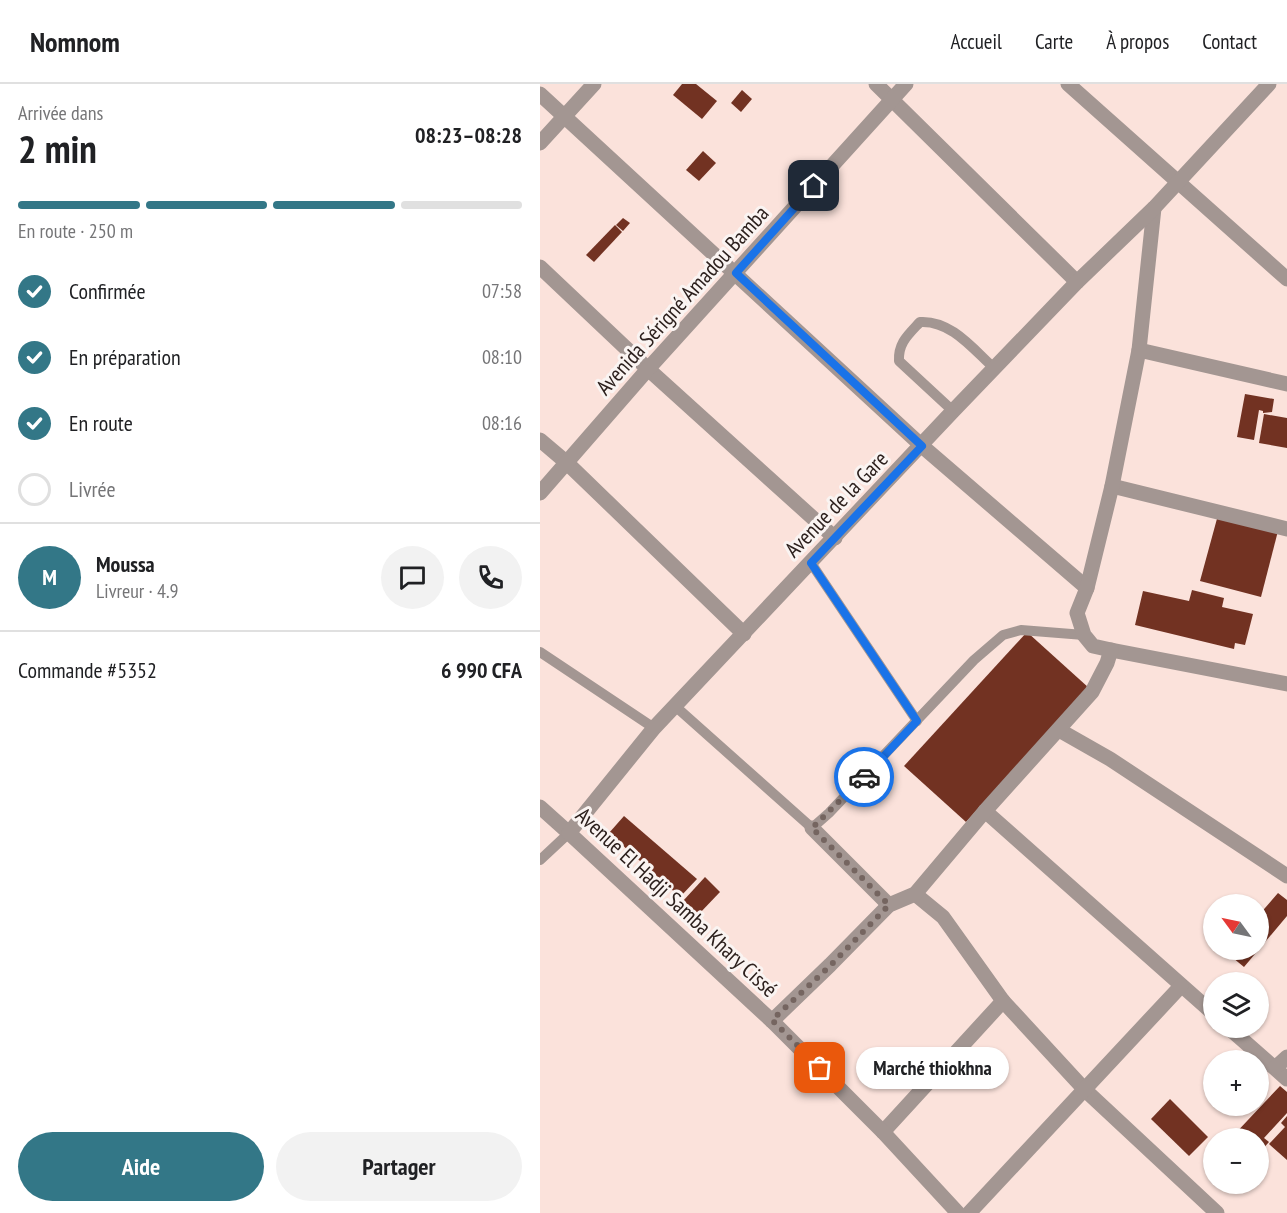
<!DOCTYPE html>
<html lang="fr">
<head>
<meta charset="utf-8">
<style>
	body { margin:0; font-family:"PT Sans Narrow",sans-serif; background:#f2f2f2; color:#202124; height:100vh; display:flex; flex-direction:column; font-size:22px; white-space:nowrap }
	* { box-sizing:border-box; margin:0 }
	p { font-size:20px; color:#757577 }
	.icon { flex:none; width:33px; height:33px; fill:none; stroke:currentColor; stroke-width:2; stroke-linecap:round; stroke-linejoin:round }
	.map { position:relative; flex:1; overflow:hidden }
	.details { display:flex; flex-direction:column; background:#fff; width:540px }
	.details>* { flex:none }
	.needle { width:39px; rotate:303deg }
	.fabs { position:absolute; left:663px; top:810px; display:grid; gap:12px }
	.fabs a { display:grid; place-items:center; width:66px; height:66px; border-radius:50%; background:#fff; box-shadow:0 2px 4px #0004; font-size:30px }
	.pin { position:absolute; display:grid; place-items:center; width:51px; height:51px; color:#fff; margin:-26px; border-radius:12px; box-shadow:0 3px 9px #0006 }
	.courier { position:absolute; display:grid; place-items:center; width:60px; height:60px; margin:-30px; border:4px solid #1a73e8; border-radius:50%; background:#fff; color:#222; box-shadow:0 2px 8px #0007 }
	.bubble { position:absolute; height:42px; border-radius:21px; background:#fff; box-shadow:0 2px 4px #0004; font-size:20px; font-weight:700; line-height:42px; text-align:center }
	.summary em { font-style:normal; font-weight:700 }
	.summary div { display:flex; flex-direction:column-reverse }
	.summary { display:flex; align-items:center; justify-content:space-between; height:102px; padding:0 18px }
	h1 { font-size:39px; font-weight:700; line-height:45px }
	.bar { display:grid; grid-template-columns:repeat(4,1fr); gap:9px 6px; align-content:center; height:72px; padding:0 18px }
	.bar i { height:8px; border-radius:4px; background:#e0e0e0 }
	.bar .active { background:#337787 }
	.bar p { grid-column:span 4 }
	.line { display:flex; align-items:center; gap:15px; padding:0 18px; border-top:2px solid #e0e0e0 }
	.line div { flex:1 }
	.round { display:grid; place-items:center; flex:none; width:63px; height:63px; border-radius:32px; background:#f2f2f2 }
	ol { padding:0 18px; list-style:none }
	li { display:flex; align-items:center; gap:18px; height:66px }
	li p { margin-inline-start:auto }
	li .icon { padding:6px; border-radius:50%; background:#337787; color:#fff; stroke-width:4 }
	li:last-child { color:#757577 }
	li i { width:33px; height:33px; border:3px solid #e0e0e0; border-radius:50% }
	.action { display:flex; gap:12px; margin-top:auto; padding:12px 18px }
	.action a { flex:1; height:69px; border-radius:36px; background:#337787; color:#fff; font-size:24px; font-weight:700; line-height:69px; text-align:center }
	.action a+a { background:#f2f2f2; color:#202124 }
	header { display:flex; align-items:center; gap:36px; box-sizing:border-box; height:84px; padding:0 30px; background:#fff; border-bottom:2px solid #e0e0e0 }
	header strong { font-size:28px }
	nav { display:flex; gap:33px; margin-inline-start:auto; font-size:21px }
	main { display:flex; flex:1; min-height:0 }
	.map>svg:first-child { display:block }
	.building { fill:#723222 }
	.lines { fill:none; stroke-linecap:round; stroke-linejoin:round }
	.service { stroke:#a39692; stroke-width:10 }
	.minor { stroke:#a39692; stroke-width:15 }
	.tertiary { stroke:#a39692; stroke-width:15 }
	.done { stroke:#756560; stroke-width:6; stroke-dasharray:0 10.8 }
	.route { stroke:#1a73e8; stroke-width:8 }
	.labels { text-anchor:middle; stroke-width:6; stroke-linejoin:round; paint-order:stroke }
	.street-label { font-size:22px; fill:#2d211e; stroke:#faf4f2 }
</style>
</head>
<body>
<header>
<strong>Nomnom</strong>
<nav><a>Accueil</a><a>Carte</a><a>À propos</a><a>Contact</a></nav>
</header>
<main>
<section class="details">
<div class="summary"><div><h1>2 min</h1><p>Arrivée dans</p></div><em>08:23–08:28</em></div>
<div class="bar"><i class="active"></i><i class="active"></i><i class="active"></i><i></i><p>En route · 250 m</p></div>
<ol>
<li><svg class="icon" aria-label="check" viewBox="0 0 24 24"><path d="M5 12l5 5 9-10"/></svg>Confirmée<p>07:58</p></li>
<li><svg class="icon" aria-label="check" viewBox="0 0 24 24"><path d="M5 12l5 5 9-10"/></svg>En préparation<p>08:10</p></li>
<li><svg class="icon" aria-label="check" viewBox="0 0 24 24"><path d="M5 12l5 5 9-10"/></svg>En route<p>08:16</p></li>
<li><i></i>Livrée</li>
</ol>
<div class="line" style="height:108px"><b class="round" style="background:#337787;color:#fff">M</b><div><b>Moussa</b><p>Livreur · 4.9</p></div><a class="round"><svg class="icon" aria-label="chat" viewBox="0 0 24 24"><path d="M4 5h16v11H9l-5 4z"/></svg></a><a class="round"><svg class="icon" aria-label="phone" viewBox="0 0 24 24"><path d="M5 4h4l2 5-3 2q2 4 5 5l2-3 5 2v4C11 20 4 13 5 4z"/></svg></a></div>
<div class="line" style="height:78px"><div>Commande #5352</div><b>6 990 CFA</b></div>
<div class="action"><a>Aide</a><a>Partager</a></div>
</section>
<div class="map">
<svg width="747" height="1129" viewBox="0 0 747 1129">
	<rect width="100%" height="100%" fill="#fbe2db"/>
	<g class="building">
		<path d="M 142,0 L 156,0 L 177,17 L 162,35 L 133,11 Z"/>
		<path d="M 202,6 L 212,15 L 201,28 L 191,19 Z"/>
		<path d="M 163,67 L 176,79 L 159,97 L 146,86 Z"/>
		<path d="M 83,134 L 90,139 L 83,147 L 76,141 Z"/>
		<path d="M 75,141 L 82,148 L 54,178 L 46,171 Z"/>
		<path d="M 705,310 L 734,315 L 732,328 L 723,329 L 723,327 L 719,326 L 714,356 L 697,353 Z"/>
		<path d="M 724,330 L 747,334 L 747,364 L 719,359 Z"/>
		<path d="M 678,431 L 738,447 L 721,513 L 660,497 Z"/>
		<path d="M 652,506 L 684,514 L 682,523 L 713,530 L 705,561 L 695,559 L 694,565 L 595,541 L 603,507 L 649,517 Z"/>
		<path d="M 487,548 L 549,604 L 426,738 L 364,682 Z"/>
		<path d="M 84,732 L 157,795 L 140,813 L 69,749 Z"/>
		<path d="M 165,793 L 180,808 L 158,831 L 143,817 Z"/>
		<path d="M 738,809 L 747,816 L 747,832 L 704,883 L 687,869 L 690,866 L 718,866 L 718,832 Z"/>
		<path d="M 740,1002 L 747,1008 L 747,1029 L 724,1054 L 729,1058 L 718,1070 L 718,1054 L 691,1054 Z"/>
		<path d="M 630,1015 L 668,1053 L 649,1072 L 611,1035 Z"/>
		<path d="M 747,1032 L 747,1076 L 729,1060 L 745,1043 L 741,1039 Z"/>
	</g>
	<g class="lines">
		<g class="service">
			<path d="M 413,327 L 359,277 C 358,259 368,251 380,238 C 411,236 433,265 454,284"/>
			<path d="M 271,479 L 377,637"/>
			<path d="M 0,568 L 114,644"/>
			<path d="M 135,622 L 272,744 L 289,729 L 434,576 L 463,551 L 481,546 L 544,551"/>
			<path d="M 0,776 L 29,749"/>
		</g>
		<g class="minor">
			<path d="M 336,0 L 537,198"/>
			<path d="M 528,0 L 747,195"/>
			<path d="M 0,10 L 382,362 L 547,504"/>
			<path d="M 0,59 L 54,0"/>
			<path d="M 0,183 L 108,285 L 295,454"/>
			<path d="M 599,266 L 747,300"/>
			<path d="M 0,356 L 26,378 L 204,550"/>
			<path d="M 572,402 L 747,445"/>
			<path d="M 0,409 L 108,285 L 366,0"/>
			<path d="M 571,566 L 747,600"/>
			<path d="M 519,646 L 570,675 L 747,792"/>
			<path d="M 0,723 L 29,749"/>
			<path d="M 445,727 L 674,930"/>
			<path d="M 272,744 L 349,821"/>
			<path d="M 375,810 L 403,833 L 463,917"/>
			<path d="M 232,937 L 290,881 L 349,821 L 375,810 L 445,727 L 552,608 L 567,579 L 571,566 L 553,562 L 544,551 L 537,529 L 547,504 L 572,402 L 599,266 L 614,124"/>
			<path d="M 689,944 L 747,995"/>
			<path d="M 736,983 L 747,973"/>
			<path d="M 343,1048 L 463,917 L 545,1006 L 677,1129"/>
			<path d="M 429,1129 L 641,902"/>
		</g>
		<path class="tertiary" d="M 418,1129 L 343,1048 L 232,937 L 29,749 L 114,644 L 413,327 L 537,198 L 614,124 L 729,0"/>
	</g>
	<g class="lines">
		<path class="done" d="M 280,984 L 232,936 L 291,881 L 349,821 L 272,744 L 324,693"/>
		<path class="route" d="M 274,102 L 196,189 L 382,362 L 271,479 L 377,637 L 324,693"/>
	</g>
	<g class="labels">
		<g class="street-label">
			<text transform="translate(142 216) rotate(-48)" y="8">Avenida Sérigné Amadou Bamba</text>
			<text transform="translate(296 420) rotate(-46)" y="8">Avenue de la Gare</text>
			<text transform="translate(137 818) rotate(43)" y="8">Avenue El Hadji Samba Khary Cissé</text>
		</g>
	</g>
</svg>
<div class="fabs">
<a><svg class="needle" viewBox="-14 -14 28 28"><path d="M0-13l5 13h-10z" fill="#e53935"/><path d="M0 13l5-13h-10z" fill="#757577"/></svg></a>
<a><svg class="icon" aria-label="layers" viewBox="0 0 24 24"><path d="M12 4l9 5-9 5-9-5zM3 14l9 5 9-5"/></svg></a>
<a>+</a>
<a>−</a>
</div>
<div class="pin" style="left:280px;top:984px;background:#ea580c"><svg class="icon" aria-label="bag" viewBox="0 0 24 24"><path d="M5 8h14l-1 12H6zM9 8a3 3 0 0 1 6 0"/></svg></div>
<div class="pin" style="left:274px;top:102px;background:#1f2937"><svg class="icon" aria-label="home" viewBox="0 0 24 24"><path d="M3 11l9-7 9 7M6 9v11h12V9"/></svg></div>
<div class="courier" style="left:324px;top:693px"><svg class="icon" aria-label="car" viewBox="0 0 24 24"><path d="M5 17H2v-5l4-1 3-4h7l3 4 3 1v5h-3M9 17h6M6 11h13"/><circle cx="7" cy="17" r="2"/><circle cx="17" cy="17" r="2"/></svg></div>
<div class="bubble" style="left:316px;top:963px;width:153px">Marché thiokhna</div>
</div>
</main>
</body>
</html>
